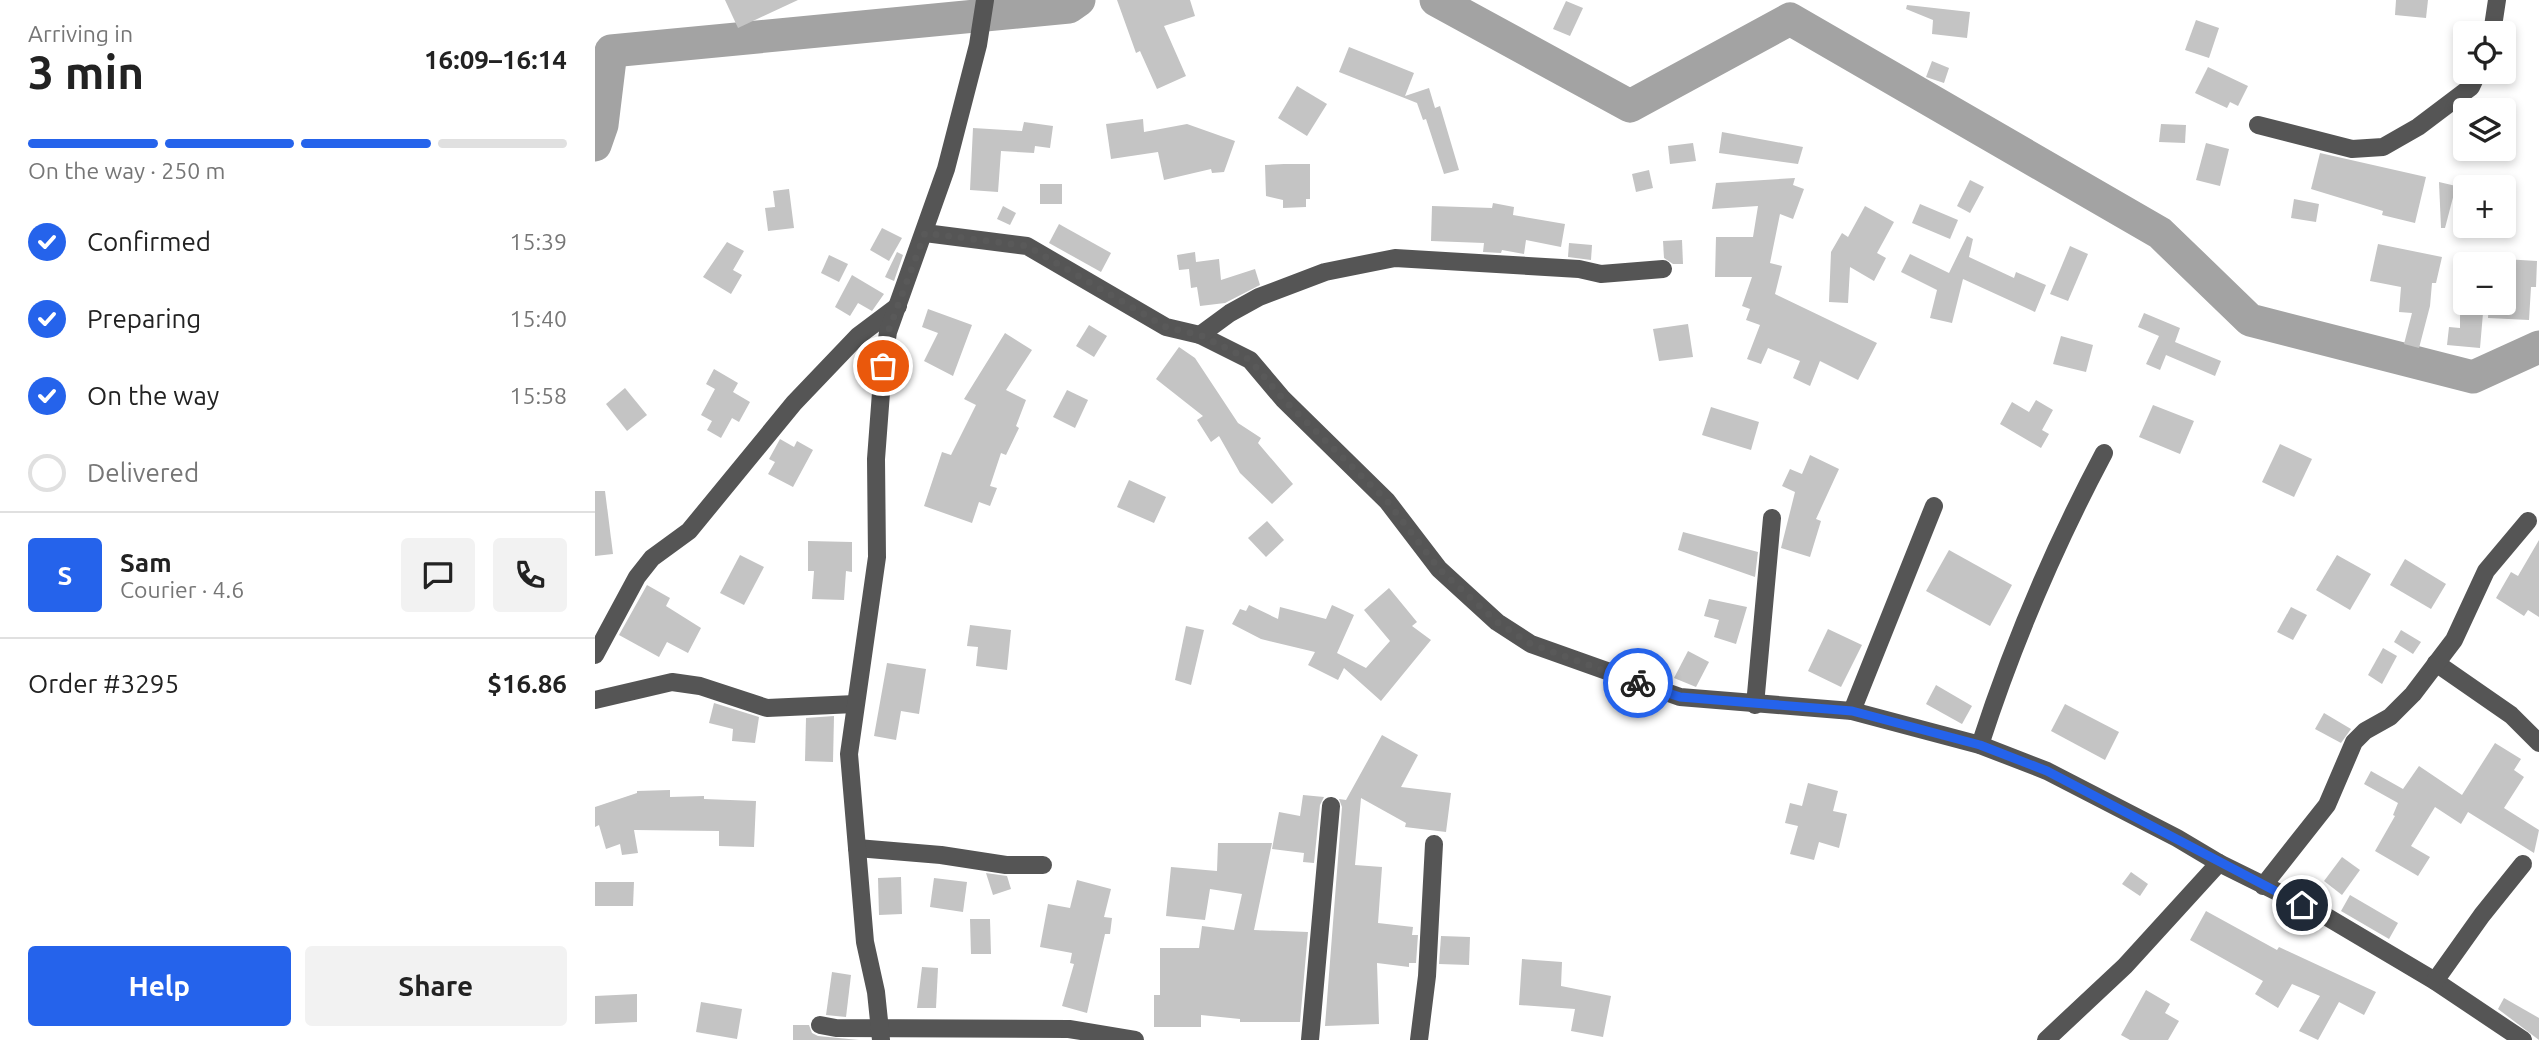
<!DOCTYPE html>
<html lang="en">
<head>
<meta charset="utf-8">
<style>
	body { margin:0; font-family:Ubuntu,sans-serif; background:#f2f2f2; color:#222; height:100vh; display:flex; flex-direction:column; font-size:26px; white-space:nowrap }
	* { box-sizing:border-box; margin:0 }
	p { font-size:23px; color:#767676 }
	.icon { flex:none; width:38px; height:38px; fill:none; stroke:currentColor; stroke-width:2; stroke-linecap:round; stroke-linejoin:round }
	.map { position:relative; flex:1; overflow:hidden }
	.side { display:flex; flex-direction:column; background:#fff; width:595px }
	.side>* { flex:none }
	.tools { position:absolute; left:1858px; top:21px; display:grid; gap:14px }
	.tools a { display:grid; place-items:center; width:63px; height:63px; border-radius:7px; background:#fff; box-shadow:0 4px 10px #0003; font-size:35px }
	.pin { position:absolute; display:grid; place-items:center; width:60px; height:60px; color:#fff; margin:-30px; border:4px solid #fff; border-radius:50%; box-shadow:0 2px 7px #0007 }
	.courier { position:absolute; display:grid; place-items:center; width:70px; height:70px; margin:-35px; border:5px solid #2563eb; border-radius:50%; background:#fff; color:#222; box-shadow:0 2px 9px #0007 }
	.overview em { font-style:normal; font-weight:600 }
	.overview div { display:flex; flex-direction:column-reverse }
	.overview { display:flex; align-items:center; justify-content:space-between; height:119px; padding:0 28px }
	h1 { font-size:46px; font-weight:600; line-height:52px }
	.bar { display:grid; grid-template-columns:repeat(4,1fr); gap:10px 7px; align-content:center; height:84px; padding:0 28px }
	.bar i { height:9px; border-radius:5px; background:#e0e0e0 }
	.bar .selected { background:#2563eb }
	.bar p { grid-column:span 4 }
	.line { display:flex; align-items:center; gap:18px; padding:0 28px; border-top:2px solid #e0e0e0 }
	.line div { flex:1 }
	.round { display:grid; place-items:center; flex:none; width:74px; height:74px; border-radius:7px; background:#f2f2f2 }
	ol { padding:0 28px; list-style:none }
	li { display:flex; align-items:center; gap:21px; height:77px }
	li p { margin-inline-start:auto }
	li .icon { padding:7px; border-radius:50%; background:#2563eb; color:#fff; stroke-width:4 }
	li:last-child { color:#767676 }
	li i { width:38px; height:38px; border:4px solid #e0e0e0; border-radius:50% }
	.button { display:flex; gap:14px; margin-top:auto; padding:14px 28px }
	.button a { flex:1; height:80px; border-radius:7px; background:#2563eb; color:#fff; font-size:28px; font-weight:600; line-height:80px; text-align:center }
	.button a+a { background:#f2f2f2; color:#222 }
	main { display:flex; flex:1; min-height:0 }
	.map>svg:first-child { display:block }
	.lines { fill:none; stroke-linecap:round; stroke-linejoin:round }
	.river { stroke:#a3a3a3; stroke-width:33 }
	.building { fill:#c4c4c4 }
	.minor { stroke:#555; stroke-width:18 }
	.done { stroke:#595959; stroke-width:7; stroke-dasharray:0 12.6 }
	.route { stroke:#2563eb; stroke-width:9 }
</style>
</head>
<body>
<main>
<section class="side">
<div class="overview"><div><h1>3 min</h1><p>Arriving in</p></div><em>16:09–16:14</em></div>
<div class="bar"><i class="selected"></i><i class="selected"></i><i class="selected"></i><i></i><p>On the way · 250 m</p></div>
<ol>
<li><svg class="icon" aria-label="check" viewBox="0 0 24 24"><path d="M5 12l5 5 9-10"/></svg>Confirmed<p>15:39</p></li>
<li><svg class="icon" aria-label="check" viewBox="0 0 24 24"><path d="M5 12l5 5 9-10"/></svg>Preparing<p>15:40</p></li>
<li><svg class="icon" aria-label="check" viewBox="0 0 24 24"><path d="M5 12l5 5 9-10"/></svg>On the way<p>15:58</p></li>
<li><i></i>Delivered</li>
</ol>
<div class="line" style="height:126px"><b class="round" style="background:#2563eb;color:#fff">S</b><div><b>Sam</b><p>Courier · 4.6</p></div><a class="round"><svg class="icon" aria-label="chat" viewBox="0 0 24 24"><path d="M4 5h16v11H9l-5 4z"/></svg></a><a class="round"><svg class="icon" aria-label="phone" viewBox="0 0 24 24"><path d="M5 4h4l2 5-3 2q2 4 5 5l2-3 5 2v4C11 20 4 13 5 4z"/></svg></a></div>
<div class="line" style="height:91px"><div>Order #3295</div><b>$16.86</b></div>
<div class="button"><a>Help</a><a>Share</a></div>
</section>
<div class="map">
<svg width="1944" height="1040" viewBox="0 0 1944 1040">
	<rect width="100%" height="100%" fill="#fff"/>
	<g class="lines">
		<g class="river">
			<path d="M 841,0 L 1035,106 L 1195,19 L 1565,233 L 1655,320 L 1878,377 L 1944,347"/>
			<path d="M 0,145 L 7,125 L 16,51 L 474,7 L 484,0"/>
		</g>
	</g>
	<g class="building">
		<path d="M 130,0 L 203,0 L 143,28 Z"/>
		<path d="M 522,0 L 595,0 L 600,16 L 569,26 L 591,76 L 562,89 L 545,51 L 541,53 Z"/>
		<path d="M 1801,0 L 1833,0 L 1831,18 L 1800,15 Z"/>
		<path d="M 971,1 L 988,8 L 975,36 L 958,29 Z"/>
		<path d="M 1312,5 L 1375,12 L 1372,38 L 1337,34 L 1338,20 L 1311,9 Z"/>
		<path d="M 1601,20 L 1624,28 L 1614,58 L 1590,50 Z"/>
		<path d="M 754,47 L 819,73 L 810,96 L 834,88 L 840,108 L 845,106 L 864,170 L 849,174 L 831,119 L 828,120 L 822,103 L 744,72 Z"/>
		<path d="M 1337,61 L 1354,68 L 1349,83 L 1331,77 Z"/>
		<path d="M 1613,67 L 1653,86 L 1643,106 L 1635,102 L 1632,108 L 1600,93 Z"/>
		<path d="M 702,86 L 732,104 L 712,136 L 683,118 Z"/>
		<path d="M 548,119 L 549,132 L 592,124 L 640,141 L 629,172 L 617,173 L 616,169 L 569,180 L 563,152 L 516,159 L 511,124 Z"/>
		<path d="M 429,122 L 458,126 L 455,148 L 440,146 L 439,153 L 406,151 L 403,192 L 375,190 L 378,128 L 427,131 Z"/>
		<path d="M 1566,124 L 1591,125 L 1590,143 L 1564,142 Z"/>
		<path d="M 1127,132 L 1208,147 L 1203,164 L 1124,153 Z"/>
		<path d="M 1098,143 L 1101,161 L 1075,164 L 1073,146 Z"/>
		<path d="M 1611,143 L 1634,149 L 1625,186 L 1601,180 Z"/>
		<path d="M 1725,153 L 1831,177 L 1820,223 L 1787,215 L 1788,211 L 1716,189 Z"/>
		<path d="M 689,164 L 715,164 L 715,199 L 711,199 L 711,207 L 688,208 L 688,200 L 671,196 L 670,165 Z"/>
		<path d="M 1054,170 L 1058,188 L 1041,192 L 1037,174 Z"/>
		<path d="M 1200,178 L 1198,185 L 1209,189 L 1198,219 L 1185,214 L 1175,263 L 1187,266 L 1180,294 L 1282,343 L 1263,380 L 1225,361 L 1215,386 L 1198,378 L 1205,361 L 1173,348 L 1166,364 L 1152,359 L 1165,325 L 1151,320 L 1155,309 L 1147,306 L 1157,277 L 1120,277 L 1121,237 L 1158,237 L 1163,206 L 1117,209 L 1121,183 Z"/>
		<path d="M 1375,180 L 1389,187 L 1375,213 L 1362,206 Z"/>
		<path d="M 1844,182 L 1861,186 L 1850,228 L 1846,228 Z"/>
		<rect x="445" y="184" width="22" height="20"/>
		<path d="M 194,189 L 199,228 L 173,231 L 170,208 L 180,207 L 178,191 Z"/>
		<path d="M 1699,199 L 1724,204 L 1721,222 L 1696,218 Z"/>
		<path d="M 898,203 L 919,207 L 918,215 L 970,224 L 966,247 L 931,240 L 929,254 L 907,250 L 906,253 L 888,252 L 889,243 L 836,241 L 837,206 L 897,208 Z"/>
		<path d="M 1325,204 L 1363,220 L 1355,239 L 1317,223 Z"/>
		<path d="M 408,206 L 421,213 L 415,225 L 402,219 Z"/>
		<path d="M 1270,206 L 1299,222 L 1282,253 L 1291,258 L 1279,281 L 1255,267 L 1253,303 L 1234,302 L 1236,252 L 1247,233 L 1253,237 Z"/>
		<path d="M 464,224 L 516,253 L 506,272 L 454,243 Z"/>
		<path d="M 287,228 L 307,238 L 294,261 L 275,250 Z"/>
		<path d="M 1372,236 L 1378,239 L 1374,257 L 1419,278 L 1421,272 L 1451,285 L 1440,312 L 1368,279 L 1357,323 L 1335,318 L 1342,290 L 1306,272 L 1315,254 L 1354,273 Z"/>
		<path d="M 1087,240 L 1088,264 L 1078,264 L 1069,258 L 1068,241 Z"/>
		<path d="M 132,242 L 149,251 L 138,270 L 147,275 L 136,294 L 108,277 Z"/>
		<path d="M 974,243 L 997,245 L 996,260 L 973,257 Z"/>
		<path d="M 1783,244 L 1847,257 L 1841,283 L 1837,283 L 1835,306 L 1824,348 L 1809,344 L 1817,313 L 1804,312 L 1806,287 L 1775,281 Z"/>
		<path d="M 1475,246 L 1493,254 L 1473,301 L 1455,294 Z"/>
		<path d="M 302,252 L 308,255 L 299,281 L 290,277 Z"/>
		<path d="M 600,252 L 601,262 L 624,259 L 626,280 L 660,269 L 665,285 L 630,303 L 605,306 L 602,287 L 596,288 L 594,269 L 584,270 L 582,255 Z"/>
		<path d="M 234,255 L 253,264 L 244,282 L 226,273 Z"/>
		<path d="M 1909,259 L 1942,261 L 1941,287 L 1936,287 L 1934,320 L 1893,318 L 1894,303 L 1909,303 Z"/>
		<path d="M 257,275 L 289,294 L 277,311 L 263,303 L 255,316 L 240,307 Z"/>
		<path d="M 333,309 L 377,325 L 358,376 L 329,361 L 343,333 L 327,327 Z"/>
		<path d="M 1549,313 L 1585,328 L 1580,342 L 1626,361 L 1620,376 L 1571,355 L 1565,370 L 1551,364 L 1564,336 L 1543,327 Z"/>
		<path d="M 1865,313 L 1888,313 L 1885,348 L 1852,345 L 1854,327 L 1865,328 Z"/>
		<path d="M 1093,324 L 1098,357 L 1064,361 L 1058,329 Z"/>
		<path d="M 494,325 L 512,336 L 499,357 L 481,346 Z"/>
		<path d="M 410,333 L 437,350 L 411,390 L 431,400 L 421,426 L 424,428 L 411,455 L 406,453 L 395,486 L 402,488 L 395,506 L 384,502 L 377,523 L 329,506 L 347,452 L 356,455 L 381,405 L 369,399 Z"/>
		<path d="M 1466,336 L 1498,345 L 1491,372 L 1458,364 Z"/>
		<path d="M 584,347 L 600,358 L 643,423 L 666,438 L 663,443 L 698,484 L 677,504 L 645,473 L 624,436 L 616,442 L 602,420 L 608,416 L 561,379 Z"/>
		<path d="M 119,369 L 143,383 L 138,392 L 155,402 L 144,422 L 137,418 L 126,438 L 112,430 L 117,421 L 106,415 L 120,389 L 111,384 Z"/>
		<path d="M 30,388 L 52,415 L 32,431 L 11,404 Z"/>
		<path d="M 472,390 L 493,400 L 480,428 L 458,417 Z"/>
		<path d="M 1441,400 L 1458,410 L 1447,430 L 1454,434 L 1446,448 L 1405,424 L 1417,402 L 1434,412 Z"/>
		<path d="M 1558,405 L 1599,421 L 1585,454 L 1544,437 Z"/>
		<path d="M 1116,407 L 1164,422 L 1156,450 L 1107,435 Z"/>
		<path d="M 185,439 L 199,447 L 202,441 L 218,450 L 198,487 L 173,474 L 180,462 L 174,459 Z"/>
		<path d="M 1685,444 L 1717,459 L 1699,497 L 1667,482 Z"/>
		<path d="M 1215,455 L 1244,469 L 1221,519 L 1226,521 L 1215,557 L 1186,548 L 1200,492 L 1187,486 L 1195,469 L 1207,474 Z"/>
		<path d="M 534,480 L 571,497 L 559,523 L 522,507 Z"/>
		<path d="M 0,491 L 10,491 L 18,554 L 0,556 Z"/>
		<path d="M 672,521 L 689,540 L 671,557 L 653,538 Z"/>
		<path d="M 1088,532 L 1163,552 L 1160,577 L 1083,550 Z"/>
		<path d="M 1944,540 L 1944,617 L 1933,610 L 1929,616 L 1901,598 L 1916,572 L 1923,576 Z"/>
		<path d="M 213,541 L 257,542 L 257,572 L 251,571 L 249,600 L 217,599 L 219,571 L 213,571 Z"/>
		<path d="M 1354,550 L 1417,585 L 1395,626 L 1331,591 Z"/>
		<path d="M 145,555 L 169,567 L 149,605 L 125,593 Z"/>
		<path d="M 1742,555 L 1776,574 L 1755,610 L 1721,590 Z"/>
		<path d="M 1810,559 L 1851,584 L 1836,609 L 1795,585 Z"/>
		<path d="M 52,585 L 75,598 L 71,606 L 106,628 L 93,653 L 72,642 L 64,657 L 24,635 Z"/>
		<path d="M 794,588 L 822,622 L 817,626 L 836,640 L 786,701 L 749,668 L 743,680 L 713,665 L 720,652 L 666,639 L 637,624 L 645,609 L 651,611 L 654,605 L 683,619 L 685,607 L 731,619 L 737,605 L 759,615 L 742,653 L 771,668 L 795,641 L 769,610 Z"/>
		<path d="M 1114,599 L 1152,607 L 1141,644 L 1119,637 L 1124,620 L 1109,616 Z"/>
		<path d="M 1696,607 L 1712,615 L 1698,640 L 1682,632 Z"/>
		<path d="M 375,625 L 416,630 L 412,670 L 381,666 L 383,647 L 372,646 Z"/>
		<path d="M 591,626 L 609,630 L 596,685 L 580,680 Z"/>
		<path d="M 1233,629 L 1267,645 L 1246,687 L 1213,671 Z"/>
		<path d="M 1806,630 L 1826,642 L 1818,654 L 1799,642 Z"/>
		<path d="M 1788,648 L 1802,656 L 1787,684 L 1773,675 Z"/>
		<path d="M 1093,651 L 1114,662 L 1101,687 L 1079,678 Z"/>
		<path d="M 292,663 L 331,669 L 324,714 L 306,711 L 301,740 L 279,736 Z"/>
		<path d="M 1341,685 L 1377,706 L 1367,724 L 1331,704 Z"/>
		<path d="M 119,703 L 164,717 L 160,743 L 137,741 L 138,729 L 114,723 Z"/>
		<path d="M 1470,704 L 1524,732 L 1510,760 L 1456,731 Z"/>
		<path d="M 1729,713 L 1756,729 L 1746,743 L 1720,729 Z"/>
		<path d="M 239,716 L 238,762 L 210,761 L 211,718 Z"/>
		<path d="M 787,735 L 823,755 L 806,787 L 856,793 L 851,832 L 810,827 L 811,823 L 766,798 L 760,865 L 787,867 L 783,923 L 818,927 L 817,935 L 823,935 L 821,963 L 814,963 L 814,967 L 782,963 L 784,1024 L 730,1026 L 747,807 L 744,799 L 751,800 Z"/>
		<path d="M 1900,743 L 1926,759 L 1919,770 L 1929,777 L 1909,808 L 1944,830 L 1939,853 L 1873,812 L 1866,824 L 1840,807 L 1816,846 L 1835,857 L 1823,876 L 1780,851 L 1800,816 L 1798,815 L 1803,803 L 1769,784 L 1776,771 L 1808,789 L 1824,766 L 1867,795 Z"/>
		<path d="M 1213,783 L 1243,791 L 1238,811 L 1252,814 L 1244,848 L 1224,842 L 1219,860 L 1195,854 L 1203,826 L 1190,823 L 1195,803 L 1207,806 Z"/>
		<path d="M 75,790 L 75,797 L 109,796 L 109,799 L 161,801 L 159,847 L 124,846 L 124,831 L 39,830 L 43,853 L 27,855 L 25,844 L 11,849 L 4,825 L 0,827 L 0,807 L 42,793 L 42,791 Z"/>
		<path d="M 708,795 L 729,797 L 725,805 L 719,863 L 708,862 L 709,853 L 677,849 L 684,812 L 705,816 Z"/>
		<path d="M 623,843 L 677,843 L 659,930 L 713,932 L 705,1022 L 645,1022 L 645,1019 L 606,1015 L 606,1027 L 559,1027 L 559,995 L 565,995 L 565,948 L 604,948 L 607,926 L 639,930 L 647,894 L 615,889 L 610,920 L 571,916 L 576,867 L 622,871 Z"/>
		<path d="M 1747,857 L 1765,870 L 1747,895 L 1729,881 Z"/>
		<path d="M 1536,872 L 1553,884 L 1545,896 L 1527,884 Z"/>
		<path d="M 391,873 L 412,876 L 416,889 L 398,895 Z"/>
		<path d="M 306,877 L 307,914 L 284,915 L 283,878 Z"/>
		<path d="M 339,878 L 372,882 L 368,912 L 335,907 Z"/>
		<path d="M 482,880 L 516,889 L 509,917 L 517,918 L 515,934 L 510,934 L 492,1013 L 467,1006 L 479,964 L 475,963 L 477,953 L 445,947 L 453,904 L 475,908 Z"/>
		<path d="M 0,882 L 39,882 L 38,906 L 0,906 Z"/>
		<path d="M 1755,895 L 1803,923 L 1794,939 L 1746,911 Z"/>
		<path d="M 1611,911 L 1682,950 L 1684,947 L 1781,992 L 1769,1015 L 1744,1002 L 1723,1040 L 1704,1031 L 1725,996 L 1697,984 L 1683,1008 L 1660,994 L 1668,981 L 1595,940 Z"/>
		<path d="M 375,919 L 395,919 L 396,954 L 376,954 Z"/>
		<path d="M 846,936 L 875,937 L 874,965 L 844,964 Z"/>
		<path d="M 927,959 L 967,962 L 966,986 L 1016,996 L 1008,1037 L 976,1031 L 980,1009 L 924,1005 Z"/>
		<path d="M 327,967 L 343,968 L 341,1008 L 322,1008 Z"/>
		<path d="M 237,972 L 256,975 L 251,1017 L 231,1015 Z"/>
		<path d="M 1551,990 L 1575,1004 L 1570,1013 L 1584,1021 L 1573,1040 L 1535,1040 L 1526,1035 Z"/>
		<path d="M 42,994 L 42,1022 L 0,1024 L 0,996 Z"/>
		<path d="M 1909,998 L 1944,1018 L 1944,1040 L 1903,1009 Z"/>
		<path d="M 106,1002 L 147,1009 L 142,1039 L 101,1032 Z"/>
		<path d="M 198,1025 L 214,1025 L 217,1033 L 223,1036 L 264,1040 L 198,1040 Z"/>
	</g>
	<g class="lines">
		<g class="minor">
			<path d="M 1897,33 L 1902,0"/>
			<path d="M 1663,125 L 1757,149 L 1788,147 L 1823,127 L 1876,87 L 1883,72"/>
			<path d="M 330,233 L 432,246 L 571,327 L 605,335 L 655,360 L 688,399 L 792,501 L 844,569 L 902,622 L 936,644 L 1085,697 L 1257,711 L 1385,745 L 1452,771 L 1582,838 L 1624,863 L 1727,914 L 1840,981 L 1928,1040"/>
			<path d="M 605,335 L 635,313 L 664,297 L 730,272 L 800,258 L 984,269 L 1006,274 L 1068,269"/>
			<path d="M 0,655 L 42,577 L 57,558 L 94,531 L 199,403 L 263,336 L 303,306"/>
			<path d="M 1841,663 L 1916,715 L 1944,743"/>
			<path d="M 0,700 L 77,682 L 105,686 L 172,708 L 260,704"/>
			<path d="M 1160,705 L 1177,518"/>
			<path d="M 1257,711 L 1339,506"/>
			<path d="M 1385,745 C 1418,643 1459,547 1509,453"/>
			<path d="M 262,848 L 346,855 L 411,865 L 448,865"/>
			<path d="M 1668,886 L 1732,805 L 1759,742 L 1770,731 L 1795,717 L 1818,694 L 1859,640 L 1891,571 L 1933,521"/>
			<path d="M 1840,981 L 1887,915 L 1928,864"/>
			<path d="M 225,1025 L 241,1028 L 474,1029 L 540,1040"/>
			<path d="M 286,1040 L 281,992 L 270,942 L 254,754 L 282,557 L 281,459 L 288,366 L 293,332 L 351,169 L 383,45 L 390,0"/>
			<path d="M 715,1040 L 736,806"/>
			<path d="M 824,1040 L 832,976 L 839,844"/>
			<path d="M 1451,1040 L 1530,966 L 1624,863"/>
		</g>
	</g>
	<g class="lines">
		<path class="done" d="M 288,366 L 293,332 L 330,233 L 432,246 L 571,327 L 605,335 L 655,360 L 688,399 L 792,501 L 844,569 L 902,622 L 936,644 L 1043,683"/>
		<path class="route" d="M 1043,683 L 1085,697 L 1257,711 L 1385,745 L 1452,771 L 1707,905"/>
	</g>
</svg>
<div class="tools">
<a><svg class="icon" aria-label="locate" viewBox="0 0 24 24"><circle cx="12" cy="12" r="6"/><path d="M12 2v4M12 18v4M2 12h4M18 12h4"/></svg></a>
<a><svg class="icon" aria-label="layers" viewBox="0 0 24 24"><path d="M12 4l9 5-9 5-9-5zM3 14l9 5 9-5"/></svg></a>
<a>+</a>
<a>−</a>
</div>
<div class="pin" style="left:288px;top:366px;background:#ea580c"><svg class="icon" aria-label="bag" viewBox="0 0 24 24"><path d="M5 8h14l-1 12H6zM9 8a3 3 0 0 1 6 0"/></svg></div>
<div class="pin" style="left:1707px;top:905px;background:#1f2937"><svg class="icon" aria-label="home" viewBox="0 0 24 24"><path d="M3 11l9-7 9 7M6 9v11h12V9"/></svg></div>
<div class="courier" style="left:1043px;top:683px"><svg class="icon" aria-label="bike" viewBox="0 0 24 24"><circle cx="6" cy="16" r="4"/><circle cx="18" cy="16" r="4"/><path d="M6 16l4-8h5l3 8M10 8l3 8H6M13 5h3"/></svg></div>
</div>
</main>
</body>
</html>
